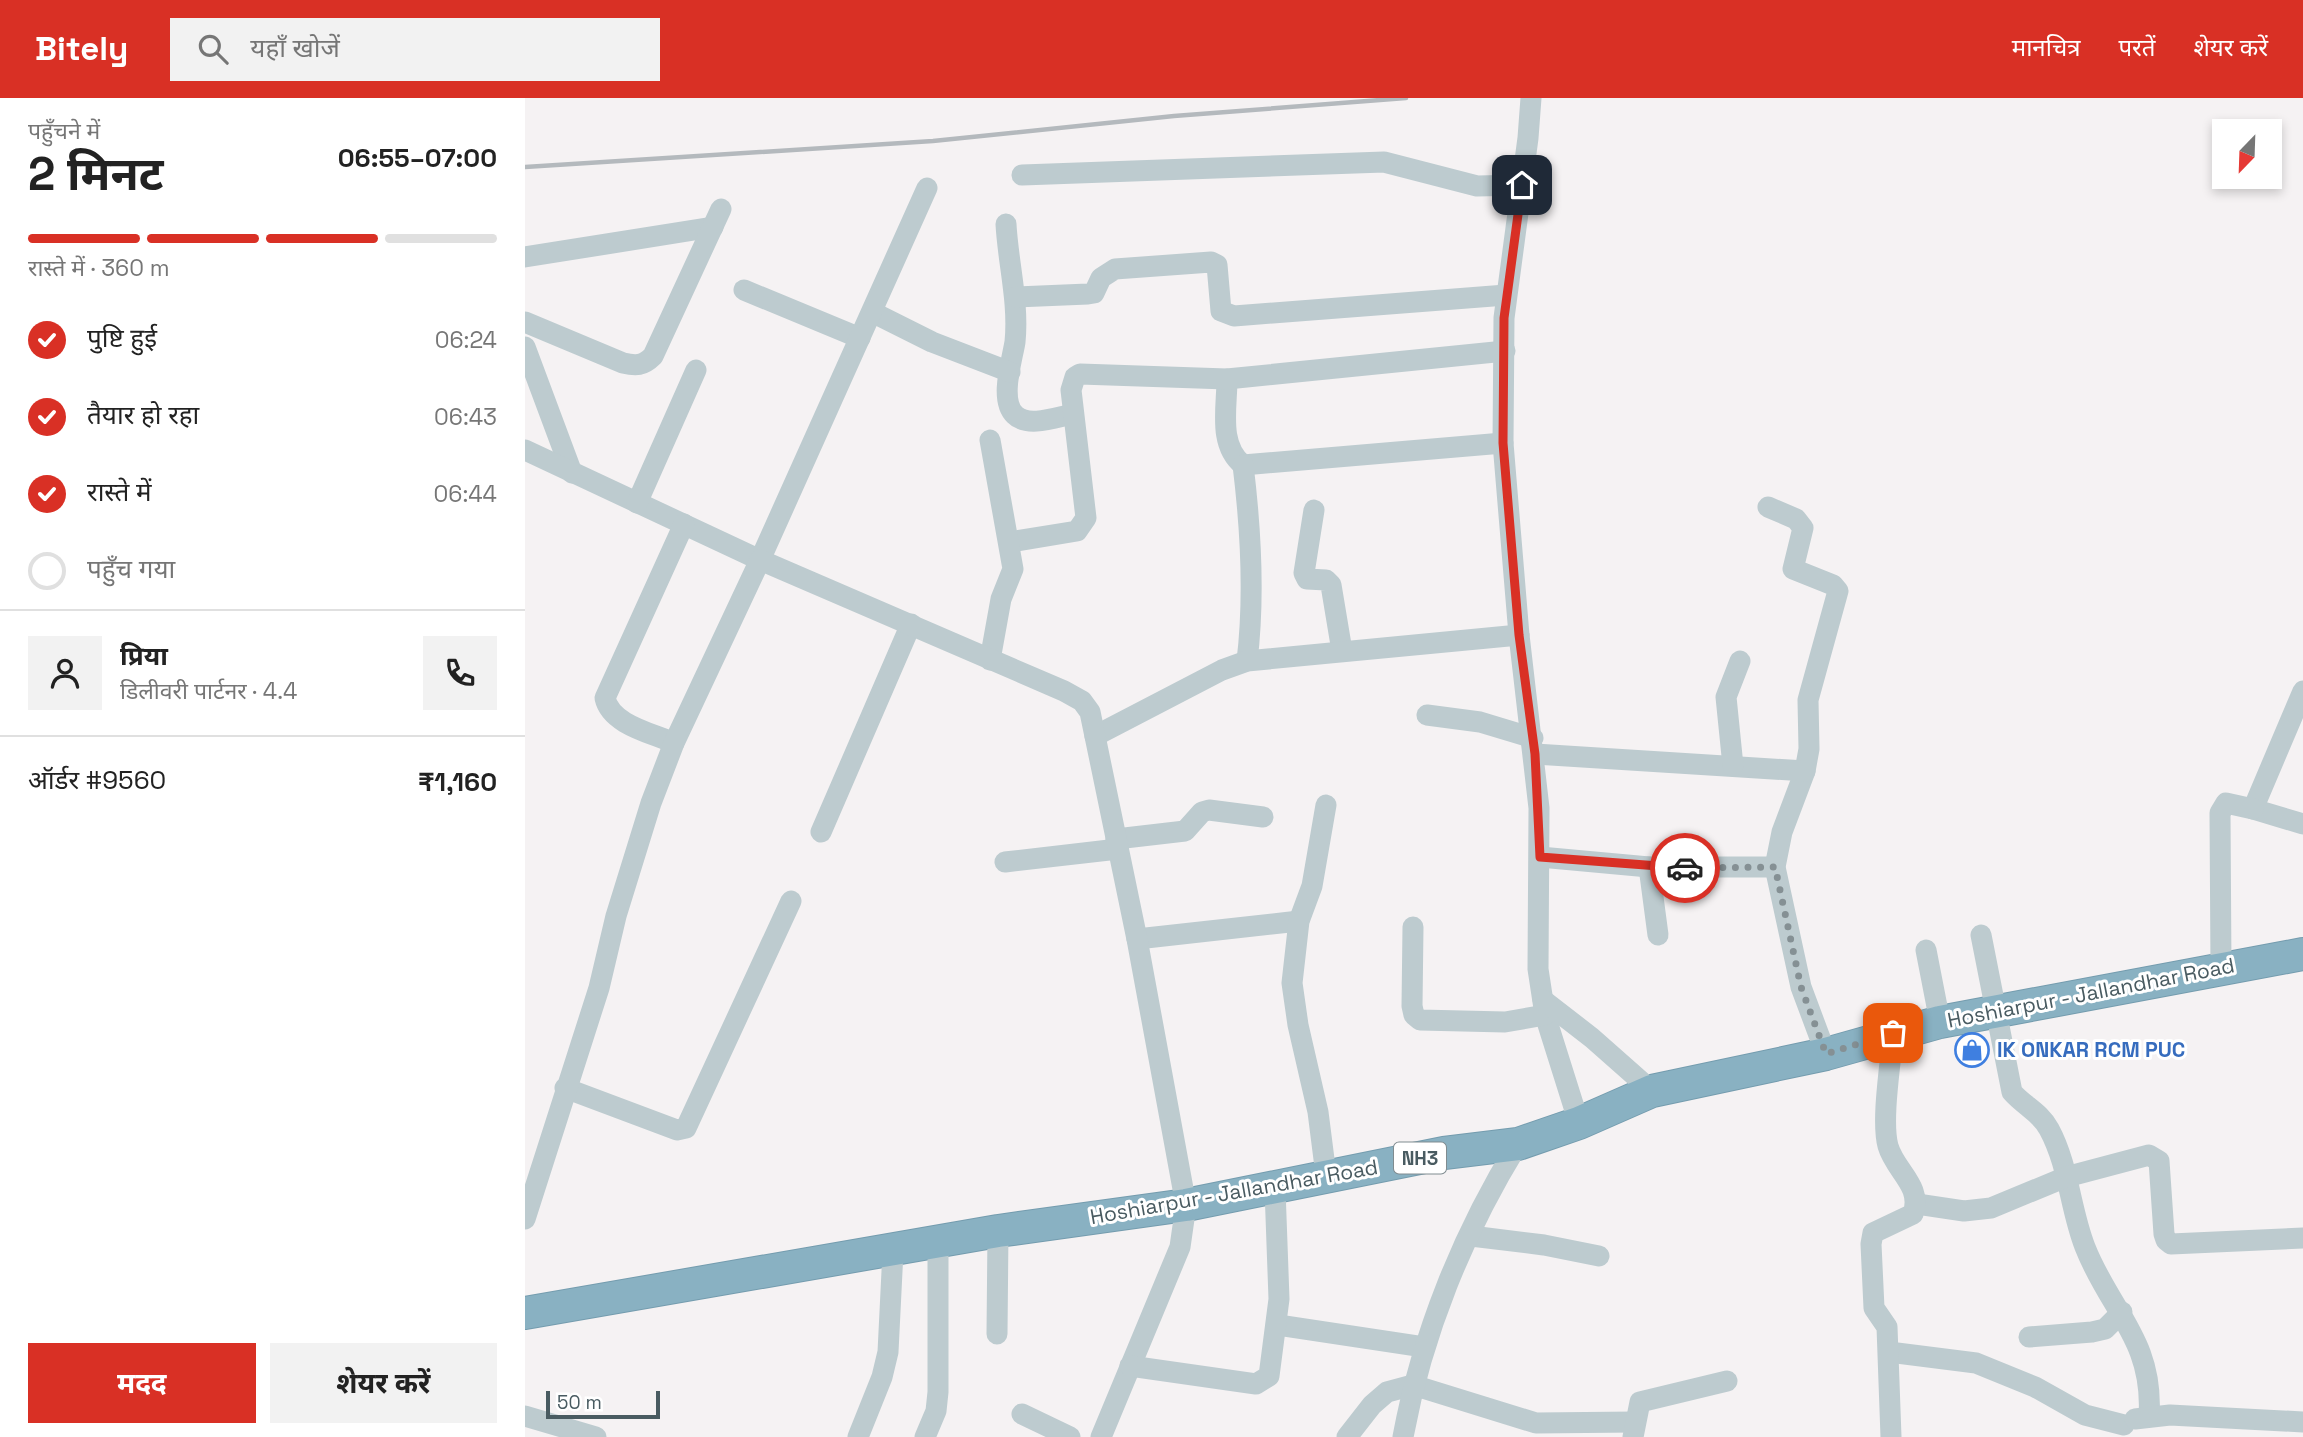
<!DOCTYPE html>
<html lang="hi">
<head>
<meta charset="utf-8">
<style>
	body { margin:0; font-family:"Space Grotesk","Noto Sans Devanagari",sans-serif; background:#f2f2f2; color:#222; height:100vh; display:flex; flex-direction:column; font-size:26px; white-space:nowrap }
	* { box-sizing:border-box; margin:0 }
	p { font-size:23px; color:#767676 }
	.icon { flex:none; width:38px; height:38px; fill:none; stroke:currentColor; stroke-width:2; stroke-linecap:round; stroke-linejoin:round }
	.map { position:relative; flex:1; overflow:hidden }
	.side { display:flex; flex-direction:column; background:#fff; width:525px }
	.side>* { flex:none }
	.needle { width:46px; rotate:203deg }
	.tools { position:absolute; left:1687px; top:21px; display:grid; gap:14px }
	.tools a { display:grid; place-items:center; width:70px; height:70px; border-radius:0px; background:#fff; box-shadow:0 4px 10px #0003; font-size:35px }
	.scale { position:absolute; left:21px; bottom:18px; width:114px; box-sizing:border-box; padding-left:7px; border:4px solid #495b61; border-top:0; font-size:19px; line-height:24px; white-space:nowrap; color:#495b61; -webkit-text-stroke:5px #fff; paint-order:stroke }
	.pin { position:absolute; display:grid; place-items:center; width:60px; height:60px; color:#fff; margin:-30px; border-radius:14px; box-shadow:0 4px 10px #0006 }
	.courier { position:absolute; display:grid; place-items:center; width:70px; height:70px; margin:-35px; border:5px solid #d93025; border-radius:50%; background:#fff; color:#222; box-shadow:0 2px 9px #0007 }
	.summary em { font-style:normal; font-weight:700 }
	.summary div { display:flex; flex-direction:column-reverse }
	.summary { display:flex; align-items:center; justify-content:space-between; height:119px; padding:0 28px }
	h1 { font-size:46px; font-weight:700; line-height:52px }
	.bar { display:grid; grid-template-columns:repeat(4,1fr); gap:10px 7px; align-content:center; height:84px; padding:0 28px }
	.bar i { height:9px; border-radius:5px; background:#e0e0e0 }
	.bar .current { background:#d93025 }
	.bar p { grid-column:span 4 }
	.line { display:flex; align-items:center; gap:18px; padding:0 28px; border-top:2px solid #e0e0e0 }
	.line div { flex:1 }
	.round { display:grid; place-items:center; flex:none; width:74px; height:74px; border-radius:0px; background:#f2f2f2 }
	ol { padding:0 28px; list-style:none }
	li { display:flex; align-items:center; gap:21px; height:77px }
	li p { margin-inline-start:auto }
	li .icon { padding:7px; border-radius:50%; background:#d93025; color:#fff; stroke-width:4 }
	li:last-child { color:#767676 }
	li i { width:38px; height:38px; border:4px solid #e0e0e0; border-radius:50% }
	.button { display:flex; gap:14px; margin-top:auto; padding:14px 28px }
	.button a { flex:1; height:80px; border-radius:0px; background:#d93025; color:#fff; font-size:28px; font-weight:700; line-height:80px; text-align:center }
	.button a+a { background:#f2f2f2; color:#222 }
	header { display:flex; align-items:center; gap:42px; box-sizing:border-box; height:98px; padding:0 35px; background:#d93025; color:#fff }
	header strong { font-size:33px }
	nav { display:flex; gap:38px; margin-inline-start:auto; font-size:24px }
	.search { width:490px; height:63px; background:#f2f2f2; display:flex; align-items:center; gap:18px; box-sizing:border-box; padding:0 24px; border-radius:0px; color:#767676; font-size:26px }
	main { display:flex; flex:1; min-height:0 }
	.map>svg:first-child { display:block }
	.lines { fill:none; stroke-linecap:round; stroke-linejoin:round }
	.highway-casing { stroke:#749cae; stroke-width:34 }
	.minor { stroke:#bdcbcf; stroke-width:21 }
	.highway { stroke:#89b1c2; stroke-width:32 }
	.rail { stroke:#b4b9bd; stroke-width:4.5 }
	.done { stroke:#859094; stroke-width:7; stroke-dasharray:0 12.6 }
	.route { stroke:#d93025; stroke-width:9 }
	.labels { text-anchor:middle; stroke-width:6; stroke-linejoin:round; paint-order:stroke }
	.shield { fill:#fff; stroke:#808c90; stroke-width:2 }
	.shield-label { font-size:19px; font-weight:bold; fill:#495b61 }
	.street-label { font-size:21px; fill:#495b61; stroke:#fff }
	.shop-label { font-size:21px; font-weight:bold; fill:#366cbe; stroke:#fff; text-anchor:start }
</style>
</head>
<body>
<header>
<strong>Bitely</strong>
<div class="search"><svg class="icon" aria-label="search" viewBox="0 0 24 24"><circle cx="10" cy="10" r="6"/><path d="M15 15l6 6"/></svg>यहाँ खोजें</div>
<nav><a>मानचित्र</a><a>परतें</a><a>शेयर करें</a></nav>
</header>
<main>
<section class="side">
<div class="summary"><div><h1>2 मिनट</h1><p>पहुँचने में</p></div><em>06:55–07:00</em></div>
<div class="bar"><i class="current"></i><i class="current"></i><i class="current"></i><i></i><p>रास्ते में · 360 m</p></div>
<ol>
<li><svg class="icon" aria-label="check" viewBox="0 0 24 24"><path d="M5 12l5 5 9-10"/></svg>पुष्टि हुई<p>06:24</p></li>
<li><svg class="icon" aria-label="check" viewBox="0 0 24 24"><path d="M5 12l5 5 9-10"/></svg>तैयार हो रहा<p>06:43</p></li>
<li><svg class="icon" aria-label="check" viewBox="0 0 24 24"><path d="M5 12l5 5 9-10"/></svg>रास्ते में<p>06:44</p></li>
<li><i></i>पहुँच गया</li>
</ol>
<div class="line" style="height:126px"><a class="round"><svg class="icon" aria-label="person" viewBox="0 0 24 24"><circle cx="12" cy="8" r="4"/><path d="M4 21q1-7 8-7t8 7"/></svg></a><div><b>प्रिया</b><p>डिलीवरी पार्टनर · 4.4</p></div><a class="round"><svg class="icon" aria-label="phone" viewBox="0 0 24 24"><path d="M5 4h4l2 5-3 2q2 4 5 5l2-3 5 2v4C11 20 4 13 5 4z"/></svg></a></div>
<div class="line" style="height:91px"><div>ऑर्डर #9560</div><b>₹1,160</b></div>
<div class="button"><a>मदद</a><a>शेयर करें</a></div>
</section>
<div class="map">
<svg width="1778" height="1339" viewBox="0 0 1778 1339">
	<rect width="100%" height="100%" fill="#f5f2f3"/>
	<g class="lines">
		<g class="highway-casing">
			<path id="highway" d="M 0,1215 L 473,1133 L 661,1107 L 919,1055 L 993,1046 L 1054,1025 L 1127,993 L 1301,956 L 1415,924 L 1778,856"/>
		</g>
		<g class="minor">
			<path d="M 1006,0 L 1003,40 L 979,220 L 978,345 L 994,537 L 1014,710 L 1013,871 L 1020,917 L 1054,1025"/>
			<path d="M 497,77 L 859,64 L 952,88 L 997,87"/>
			<path d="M 481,126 C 483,165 494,204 490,244 C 487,263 474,302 490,317 C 503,330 532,319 548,316"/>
			<path d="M 0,159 L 188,129"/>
			<path d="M 219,192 L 335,240"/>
			<path d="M 490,199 L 563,196 L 569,195 L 576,180 L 590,171 L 686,164 L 692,167 L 696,213 L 709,218 L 981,197"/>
			<path d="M 347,214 L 407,244 L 485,274"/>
			<path d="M 0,224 L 98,265 C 111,268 118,268 128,258 L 196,111"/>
			<path d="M 0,249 L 47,375"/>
			<path d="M 702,281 C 702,310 693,347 718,367 L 978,345"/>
			<path d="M 0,352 L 235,462 L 402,90"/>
			<path d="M 718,367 C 726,432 730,497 722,563"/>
			<path d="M 112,405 L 171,272"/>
			<path d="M 1243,409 L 1271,421 L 1278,430 L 1268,471 L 1308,487 L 1313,493 L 1283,602 L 1284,651 L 1280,673 L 1257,734 L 1250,769 L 1276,889 L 1301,956"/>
			<path d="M 789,412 L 779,475 L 782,481 L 801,482 L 806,487 L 817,553"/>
			<path d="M 485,444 L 552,433 L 561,420 L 546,292 L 550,279 L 555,276 L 702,281 L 980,253"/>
			<path d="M 465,562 L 476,501 L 488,471 L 465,342"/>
			<path d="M 1778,593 L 1728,711 L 1778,726"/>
			<path d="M 902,617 L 955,624 L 1008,640"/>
			<path d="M 570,638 L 697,572 L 722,563 L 994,537"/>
			<path d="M 149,645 C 127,635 86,627 80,600 L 159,426"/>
			<path d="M 1010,656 L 1280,673"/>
			<path d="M 1208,668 L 1201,599 L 1215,563"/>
			<path d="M 296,734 L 386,526"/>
			<path d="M 591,741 L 660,733 L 677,714 L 684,712 L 738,719"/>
			<path d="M 1015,759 L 1124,769 L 1250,769"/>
			<path d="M 480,764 L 593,751"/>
			<path d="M 1124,769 L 1133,837"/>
			<path d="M 888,829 L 887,908 L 889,917 L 895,922 L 980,924 L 1020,917"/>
			<path d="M 1456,837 L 1487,994 C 1499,1008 1515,1014 1524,1031 C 1544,1068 1545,1111 1560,1149 C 1585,1213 1629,1242 1624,1318"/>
			<path d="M 612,841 L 774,823"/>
			<path d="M 1401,852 L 1415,924"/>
			<path d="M 1696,871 L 1695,715 L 1701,705 L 1728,711"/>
			<path d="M 1018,902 L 1067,940 L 1127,993"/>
			<path d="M 40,990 L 152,1032 L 161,1030 L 266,803"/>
			<path d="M 801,1077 L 793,1014 L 773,927 L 767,885 L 774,823 L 787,788 L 801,707"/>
			<path d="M 1392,1106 L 1439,1113 L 1466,1110 L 1541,1079 L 1624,1057 L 1634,1063 L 1639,1136 L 1641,1142 L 1646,1146 L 1778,1140"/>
			<path d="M 0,1121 L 74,890 L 91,818 L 126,705 L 149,645 L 235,462 L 539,593 L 557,603 L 565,614 L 612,841 L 661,1107 L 655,1149 L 576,1339"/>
			<path d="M 946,1138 L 1019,1147 L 1074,1158"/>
			<path d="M 753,1227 L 899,1249"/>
			<path d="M 472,1236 L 473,1133"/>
			<path d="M 1504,1239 L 1567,1234 L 1580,1231 L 1597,1214"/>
			<path d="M 1364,1254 L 1451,1265 L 1510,1289 L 1560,1317 L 1599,1327"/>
			<path d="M 605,1268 L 731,1286 L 744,1278 L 754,1201 L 750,1091"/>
			<path d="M 497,1316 L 545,1339"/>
			<path d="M 0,1318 L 71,1339"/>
			<path d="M 1610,1321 L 1645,1317 L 1778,1324"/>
			<path d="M 333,1339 L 357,1279 L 363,1254 L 368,1153"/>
			<path d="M 400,1339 L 411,1313 L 413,1294 L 413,1145"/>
			<path d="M 822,1339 L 847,1307 L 862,1294 L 888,1287 L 1011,1325 L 1110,1324"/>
			<path d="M 878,1339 C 897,1236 938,1135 993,1046"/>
			<path d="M 1108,1339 L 1115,1304 L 1202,1283"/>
			<path d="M 1366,1339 L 1362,1229 L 1349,1210 L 1346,1146 L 1348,1135 L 1388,1116 C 1398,1088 1370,1073 1363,1048 C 1356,1022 1366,964 1368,935"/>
		</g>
		<use href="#highway" class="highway"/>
		<path class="rail" d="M 0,69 L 408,43 L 649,18 L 881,0"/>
	</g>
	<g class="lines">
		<path class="done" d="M 1160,770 L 1250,769 L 1276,889 L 1301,956 L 1368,935"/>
		<path class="route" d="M 997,87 L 979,220 L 978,345 L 994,537 L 1010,656 L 1015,759 L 1160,770"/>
	</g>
	<defs>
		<g id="shop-ring" transform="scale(1.75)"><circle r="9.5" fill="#fff" stroke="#3f7fe0" stroke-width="1.5"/><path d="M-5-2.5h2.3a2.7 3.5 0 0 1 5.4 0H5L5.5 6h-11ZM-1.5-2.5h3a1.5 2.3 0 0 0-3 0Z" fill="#3f7fe0"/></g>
	</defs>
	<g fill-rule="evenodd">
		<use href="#shop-ring" x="1447" y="952"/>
	</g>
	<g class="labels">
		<rect class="shield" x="869" y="1044.5" width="52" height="31" rx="5"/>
		<g class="shield-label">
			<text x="895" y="1067">NH3</text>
		</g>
		<g class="street-label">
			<text transform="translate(1566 895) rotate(-11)" y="7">Hoshiarpur - Jallandhar Road</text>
			<text transform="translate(709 1094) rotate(-10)" y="7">Hoshiarpur - Jallandhar Road</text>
		</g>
		<g class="shop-label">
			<text x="1472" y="959">IK ONKAR RCM PUC</text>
		</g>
	</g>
</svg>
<div class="tools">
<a><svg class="needle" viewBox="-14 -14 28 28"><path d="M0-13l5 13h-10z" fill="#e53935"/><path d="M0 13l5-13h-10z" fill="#767676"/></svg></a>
</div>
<div class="scale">50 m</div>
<div class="pin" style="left:1368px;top:935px;background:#ea580c"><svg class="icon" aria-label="bag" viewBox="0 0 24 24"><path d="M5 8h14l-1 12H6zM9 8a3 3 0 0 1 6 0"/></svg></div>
<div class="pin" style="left:997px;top:87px;background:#1f2937"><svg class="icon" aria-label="home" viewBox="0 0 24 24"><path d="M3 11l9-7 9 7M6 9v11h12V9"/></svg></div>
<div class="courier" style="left:1160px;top:770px"><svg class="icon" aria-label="car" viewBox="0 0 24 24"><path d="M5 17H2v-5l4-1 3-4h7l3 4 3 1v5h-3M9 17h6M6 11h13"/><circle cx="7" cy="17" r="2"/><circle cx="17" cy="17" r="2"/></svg></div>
</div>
</main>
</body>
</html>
